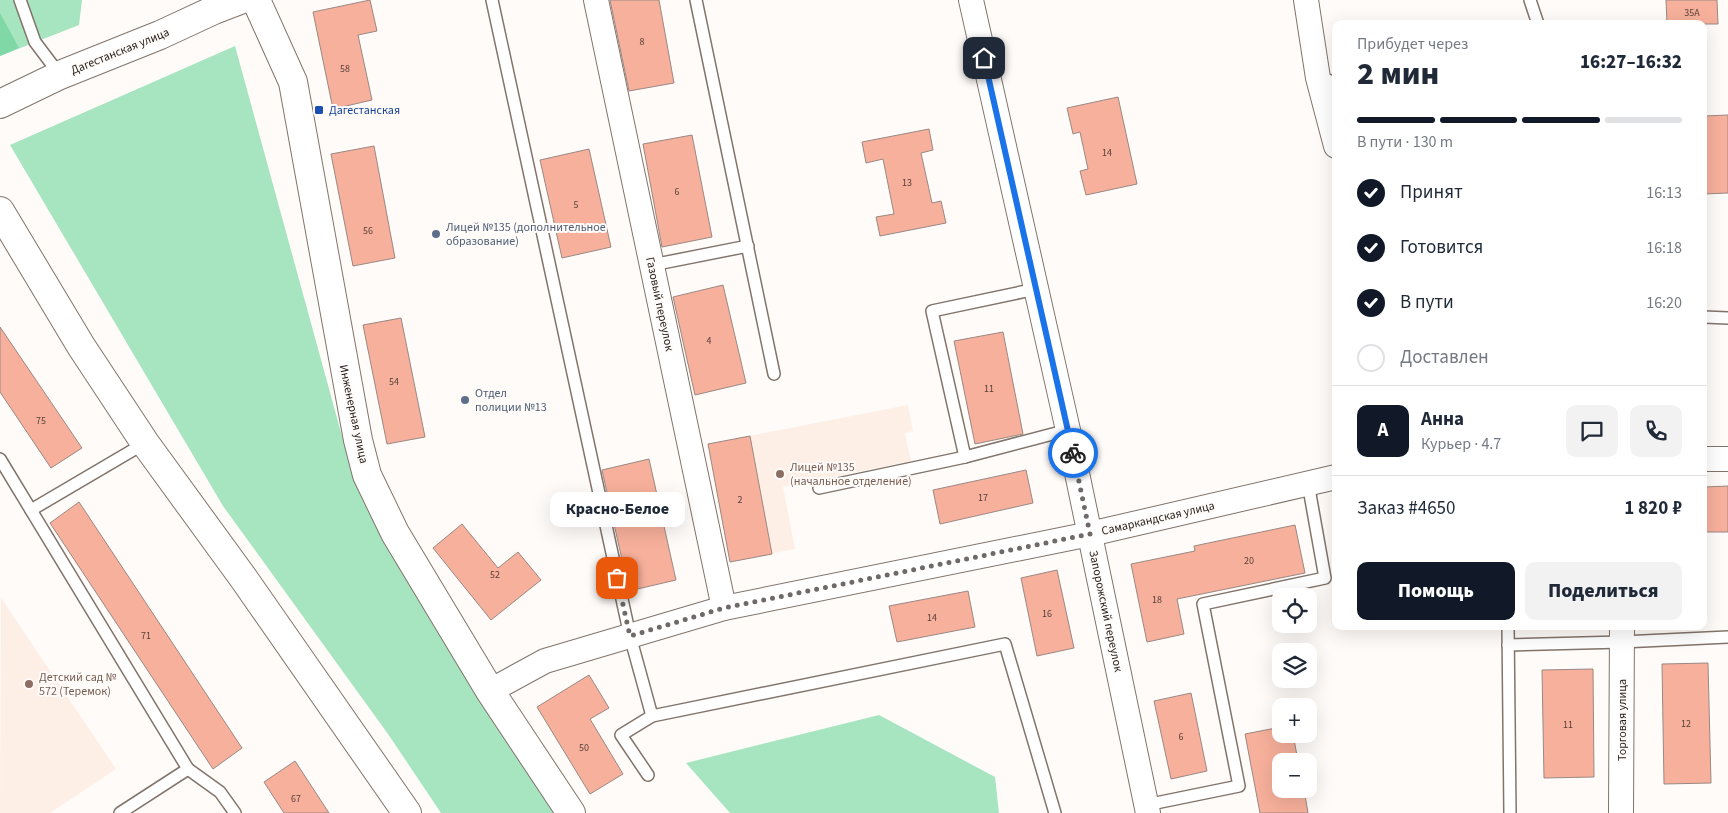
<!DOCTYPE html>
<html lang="ru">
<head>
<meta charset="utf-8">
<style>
	body { margin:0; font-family:"Source Sans 3",sans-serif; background:#f2f2f3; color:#1f2937; height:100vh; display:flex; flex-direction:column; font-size:19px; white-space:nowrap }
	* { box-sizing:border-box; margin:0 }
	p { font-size:16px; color:#747a83 }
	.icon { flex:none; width:28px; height:28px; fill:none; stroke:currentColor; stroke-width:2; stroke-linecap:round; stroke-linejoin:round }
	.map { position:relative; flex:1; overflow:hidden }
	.sheet { position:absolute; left:1332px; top:20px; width:375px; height:610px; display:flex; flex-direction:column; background:#fff; border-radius:10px; box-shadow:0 5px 20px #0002 }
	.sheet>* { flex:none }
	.fabs { position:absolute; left:1272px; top:588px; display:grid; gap:10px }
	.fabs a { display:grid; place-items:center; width:45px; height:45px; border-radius:10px; background:#fff; box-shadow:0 5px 20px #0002; font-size:25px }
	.pin { position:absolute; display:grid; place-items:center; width:42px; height:42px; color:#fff; margin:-21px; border-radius:10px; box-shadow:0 2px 8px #0006 }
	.courier { position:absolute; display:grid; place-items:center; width:50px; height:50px; margin:-25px; border:4px solid #1a73e8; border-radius:50%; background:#fff; color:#222; box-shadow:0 1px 6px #0007 }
	.bubble { position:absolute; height:35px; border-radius:10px; background:#fff; box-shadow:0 5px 20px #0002; font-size:16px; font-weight:800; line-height:35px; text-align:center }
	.head em { font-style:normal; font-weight:800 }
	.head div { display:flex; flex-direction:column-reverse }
	.head { display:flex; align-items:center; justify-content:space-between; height:85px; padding:0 25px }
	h1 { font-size:32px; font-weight:800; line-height:38px }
	.bar { display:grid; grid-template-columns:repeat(4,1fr); gap:8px 5px; align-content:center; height:60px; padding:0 25px }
	.bar i { height:6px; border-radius:4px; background:#e0e1e3 }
	.bar .on { background:#111827 }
	.bar p { grid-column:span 4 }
	.line { display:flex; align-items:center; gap:12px; padding:0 25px; border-top:1px solid #e0e1e3 }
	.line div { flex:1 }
	.round { display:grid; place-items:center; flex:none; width:52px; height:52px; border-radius:10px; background:#f2f2f3 }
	ol { padding:0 25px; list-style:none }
	li { display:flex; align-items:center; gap:15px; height:55px }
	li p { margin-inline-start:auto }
	li .icon { padding:5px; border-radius:50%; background:#111827; color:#fff; stroke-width:4 }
	li:last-child { color:#747a83 }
	li i { width:28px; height:28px; border:2px solid #e0e1e3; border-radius:50% }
	.cta { display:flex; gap:10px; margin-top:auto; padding:10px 25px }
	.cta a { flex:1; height:58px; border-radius:10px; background:#111827; color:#fff; font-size:20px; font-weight:800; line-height:58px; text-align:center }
	.cta a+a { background:#f2f2f3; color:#1f2937 }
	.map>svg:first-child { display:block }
	.built { fill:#fdefe6 }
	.green { fill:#a7e4c0 }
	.forest { fill:#80d8a7 }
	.building { fill:#f7b09b; stroke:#9a8883 }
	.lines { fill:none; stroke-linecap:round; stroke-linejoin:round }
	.service-casing { stroke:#82746b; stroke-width:14 }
	.minor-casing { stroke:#82746b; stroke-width:26 }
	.tertiary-casing { stroke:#82746b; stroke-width:30 }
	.service { stroke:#fff; stroke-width:11 }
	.minor { stroke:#fff; stroke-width:24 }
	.tertiary { stroke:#fff; stroke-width:28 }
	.done { stroke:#6e6a67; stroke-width:5; stroke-dasharray:0 9 }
	.route { stroke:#1a73e8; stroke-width:6 }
	.transit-dot { fill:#1a4fb4; stroke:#fefbf9; stroke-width:2 }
	.service-dot { fill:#5c6f8a; stroke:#fefbf9; stroke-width:2 }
	.education-dot { fill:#8d6e63; stroke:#fefbf9; stroke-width:2 }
	.labels { text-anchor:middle; stroke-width:4; stroke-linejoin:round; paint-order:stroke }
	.number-label { font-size:10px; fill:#564139 }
	.street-label { font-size:12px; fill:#211c18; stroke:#fefbf9 }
	.transit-label { font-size:12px; fill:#164399; stroke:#fefbf9; text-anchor:start }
	.service-label { font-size:12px; fill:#4e5e75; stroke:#fefbf9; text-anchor:start }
	.education-label { font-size:12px; fill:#785e54; stroke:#fefbf9; text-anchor:start }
</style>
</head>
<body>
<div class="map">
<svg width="1728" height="813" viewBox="0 0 1728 813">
	<rect width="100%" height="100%" fill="#fefbf9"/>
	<g class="built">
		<path d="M 908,405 L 913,431 L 905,433 L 911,461 L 783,487 L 795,549 L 730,562 L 708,444 Z"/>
		<path d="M 1,598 L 116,769 L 50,813 L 0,813 Z"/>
	</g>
	<g class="green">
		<path d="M 0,0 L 82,0 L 79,25 L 0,56 Z"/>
		<path d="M 235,46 L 351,469 L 555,813 L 441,813 L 388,734 L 223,506 L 10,145 Z"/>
		<path d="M 879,715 L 995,777 L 999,813 L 730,813 L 686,763 Z"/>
	</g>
	<path class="forest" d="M 0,13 L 19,48 L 0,56 Z"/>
	<g class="building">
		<path d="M 370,0 L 377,31 L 358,35 L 372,100 L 333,109 L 313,12 Z"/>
		<path d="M 610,0 L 659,0 L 674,83 L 629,91 Z"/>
		<path d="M 1666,0 L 1717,0 L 1718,24 L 1667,24 Z"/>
		<path d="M 1118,97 L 1137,184 L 1086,195 L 1080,171 L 1088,169 L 1080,132 L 1073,134 L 1067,108 Z"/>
		<path d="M 1728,115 L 1728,193 L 1704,194 L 1704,116 Z"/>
		<path d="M 929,129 L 933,150 L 921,153 L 932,203 L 941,201 L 946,223 L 880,236 L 876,217 L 894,214 L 883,159 L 866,163 L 862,142 Z"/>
		<path d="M 692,135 L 712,237 L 662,247 L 643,144 Z"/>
		<path d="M 374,146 L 395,258 L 353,266 L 331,154 Z"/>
		<path d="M 589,149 L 611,247 L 562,258 L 540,160 Z"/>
		<path d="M 723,285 L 746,383 L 695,395 L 673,297 Z"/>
		<path d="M 401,318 L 425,437 L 387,444 L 363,325 Z"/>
		<path d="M 0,327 L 82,448 L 51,468 L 0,392 Z"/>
		<path d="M 1003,332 L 1023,434 L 975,444 L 954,341 Z"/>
		<path d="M 750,436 L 772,554 L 730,562 L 708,444 Z"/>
		<path d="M 649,459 L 676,580 L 629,591 L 602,470 Z"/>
		<path d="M 1026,470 L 1033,503 L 940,524 L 933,490 Z"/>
		<path d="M 1728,486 L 1728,532 L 1704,532 L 1704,487 Z"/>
		<path d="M 79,502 L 242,748 L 213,769 L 50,523 Z"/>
		<path d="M 462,524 L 498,568 L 518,552 L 541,580 L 491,620 L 433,548 Z"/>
		<path d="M 1295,525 L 1305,573 L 1177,599 L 1184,634 L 1147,642 L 1131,564 L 1195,551 L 1194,546 Z"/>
		<path d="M 1057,570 L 1074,648 L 1037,656 L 1021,578 Z"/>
		<path d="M 968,591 L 975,627 L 897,642 L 889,606 Z"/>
		<path d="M 1708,663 L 1711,783 L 1664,784 L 1662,664 Z"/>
		<path d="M 1593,669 L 1594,777 L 1544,778 L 1542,670 Z"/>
		<path d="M 589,675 L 609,708 L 590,719 L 623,774 L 590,794 L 537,707 Z"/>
		<path d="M 1191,693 L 1207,771 L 1171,779 L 1154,701 Z"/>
		<path d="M 1281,727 L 1281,734 L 1293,734 L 1298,761 L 1281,761 L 1281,789 L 1304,789 L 1308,813 L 1260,813 L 1245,734 Z"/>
		<path d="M 295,761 L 329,813 L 284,813 L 264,782 Z"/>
	</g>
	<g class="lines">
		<g class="service-casing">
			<g id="service">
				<path d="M 20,0 L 35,42 L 60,75"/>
				<path d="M 492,0 L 630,636 L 652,716 L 1005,644 L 1055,813"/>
				<path d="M 696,0 L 774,374"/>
				<path d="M 1530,0 L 1538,24"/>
				<path d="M 1318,78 L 1336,82"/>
				<path d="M 652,265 L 748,246"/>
				<path d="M 1704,317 L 1728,318"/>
				<path d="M 965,457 L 1068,430"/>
				<path d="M 0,459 L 188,769 L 220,792 L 235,813"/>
				<path d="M 819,488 L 965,457 L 932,311 L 1036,289"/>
				<path d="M 31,510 L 145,443"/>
				<path d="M 1508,626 L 1510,813"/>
				<path d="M 1508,645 L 1622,642 L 1728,637"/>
				<path d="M 648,775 L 621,735 L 652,716"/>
				<path d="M 1146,805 L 1239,786 L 1203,604 L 1325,578 L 1308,483"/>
				<path d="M 120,813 L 188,769"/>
			</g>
		</g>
		<g class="minor-casing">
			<g id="minor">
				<path d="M 596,0 L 724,608"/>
				<path d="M 971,0 L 1068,430 L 1148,813"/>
				<path d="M 1306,0 L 1318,78 L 1336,146"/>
				<path d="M 1704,459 L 1728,459"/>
				<path d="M 490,691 L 545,661 L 724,608 L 1090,534 L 1336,477"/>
				<path d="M 1621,813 L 1622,626"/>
			</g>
		</g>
		<g class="tertiary-casing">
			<g id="tertiary">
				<path d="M 256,0 L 293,82 L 358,440 L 367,475 L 395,533 L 490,691 L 571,813"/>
				<path d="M 0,104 L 60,75 L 160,35 L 214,10 L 240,0"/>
				<path d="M 0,211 L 81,346 L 145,443 L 244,579 L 407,813"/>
			</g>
		</g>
		<use href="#service" class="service"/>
		<use href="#minor" class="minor"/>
		<use href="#tertiary" class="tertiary"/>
	</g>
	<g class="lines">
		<path class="done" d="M 617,578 L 630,636 L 724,608 L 1090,534 L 1073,453"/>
		<path class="route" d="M 984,58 L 1073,453"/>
	</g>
	<rect class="transit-dot" x="314" y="105" width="10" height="10" rx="2.5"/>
	<g class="service-dot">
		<circle cx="436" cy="234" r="5"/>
		<circle cx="465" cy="400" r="5"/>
	</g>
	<g class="education-dot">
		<circle cx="780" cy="474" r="5"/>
		<circle cx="29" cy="684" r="5"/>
	</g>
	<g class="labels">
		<g class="number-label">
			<text x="1692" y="16">35А</text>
			<text x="642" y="45">8</text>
			<text x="345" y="72">58</text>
			<text x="1107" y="156">14</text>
			<text x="907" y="186">13</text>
			<text x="677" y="195">6</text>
			<text x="576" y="208">5</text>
			<text x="368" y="234">56</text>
			<text x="709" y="344">4</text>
			<text x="394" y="385">54</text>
			<text x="989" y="392">11</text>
			<text x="41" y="424">75</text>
			<text x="983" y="501">17</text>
			<text x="740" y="503">2</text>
			<text x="1249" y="564">20</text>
			<text x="495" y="578">52</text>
			<text x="1157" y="603">18</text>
			<text x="1047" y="617">16</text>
			<text x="932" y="621">14</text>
			<text x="146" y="639">71</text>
			<text x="1686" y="727">12</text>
			<text x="1568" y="728">11</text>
			<text x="1181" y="740">6</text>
			<text x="584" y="751">50</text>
			<text x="296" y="802">67</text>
		</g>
		<g class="street-label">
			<text transform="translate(120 51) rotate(-22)" y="4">Дагестанская улица</text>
			<text transform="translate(660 304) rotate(78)" y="4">Газовый переулок</text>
			<text transform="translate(354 414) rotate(78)" y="4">Инженерная улица</text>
			<text transform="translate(1158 518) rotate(-13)" y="4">Самаркандская улица</text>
			<text transform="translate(1106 611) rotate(78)" y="4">Запорожский переулок</text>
			<text transform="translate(1622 720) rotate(-90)" y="4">Торговая улица</text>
		</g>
		<g class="transit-label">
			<text x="329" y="114">Дагестанская</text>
		</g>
		<g class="service-label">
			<text x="446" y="231">Лицей №135 (дополнительное<tspan x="446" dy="14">образование)</tspan></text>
			<text x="475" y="397">Отдел<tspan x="475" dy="14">полиции №13</tspan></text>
		</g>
		<g class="education-label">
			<text x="790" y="471">Лицей №135<tspan x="790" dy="14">(начальное отделение)</tspan></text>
			<text x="39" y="681">Детский сад №<tspan x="39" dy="14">572 (Теремок)</tspan></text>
		</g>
	</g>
</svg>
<div class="fabs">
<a><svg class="icon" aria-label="locate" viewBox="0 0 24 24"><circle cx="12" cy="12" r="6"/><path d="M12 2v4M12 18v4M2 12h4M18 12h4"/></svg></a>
<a><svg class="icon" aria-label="layers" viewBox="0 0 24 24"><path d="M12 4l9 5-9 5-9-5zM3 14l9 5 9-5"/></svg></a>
<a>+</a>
<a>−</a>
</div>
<div class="pin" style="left:617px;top:578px;background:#ea580c"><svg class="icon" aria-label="bag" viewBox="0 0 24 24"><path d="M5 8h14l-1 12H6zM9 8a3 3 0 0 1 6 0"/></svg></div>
<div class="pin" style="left:984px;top:58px;background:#1f2937"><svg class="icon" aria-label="home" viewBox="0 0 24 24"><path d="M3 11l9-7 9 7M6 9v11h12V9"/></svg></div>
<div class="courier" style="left:1073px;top:453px"><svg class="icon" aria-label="bike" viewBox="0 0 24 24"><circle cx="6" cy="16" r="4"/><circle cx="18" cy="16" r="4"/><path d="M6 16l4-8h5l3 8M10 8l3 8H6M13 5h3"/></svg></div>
<div class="bubble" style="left:550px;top:492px;width:135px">Красно-Белое</div>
<section class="sheet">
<div class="head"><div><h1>2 мин</h1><p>Прибудет через</p></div><em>16:27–16:32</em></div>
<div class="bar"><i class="on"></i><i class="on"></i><i class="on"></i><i></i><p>В пути · 130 m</p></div>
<ol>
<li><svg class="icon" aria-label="check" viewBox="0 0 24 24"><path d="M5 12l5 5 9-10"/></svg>Принят<p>16:13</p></li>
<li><svg class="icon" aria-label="check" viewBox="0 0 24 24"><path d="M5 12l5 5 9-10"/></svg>Готовится<p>16:18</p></li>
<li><svg class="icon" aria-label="check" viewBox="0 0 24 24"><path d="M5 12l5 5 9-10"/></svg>В пути<p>16:20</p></li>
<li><i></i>Доставлен</li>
</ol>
<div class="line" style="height:90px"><b class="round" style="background:#111827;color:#fff">А</b><div><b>Анна</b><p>Курьер · 4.7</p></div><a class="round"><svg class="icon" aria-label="chat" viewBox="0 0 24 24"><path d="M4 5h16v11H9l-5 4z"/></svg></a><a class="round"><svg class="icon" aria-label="phone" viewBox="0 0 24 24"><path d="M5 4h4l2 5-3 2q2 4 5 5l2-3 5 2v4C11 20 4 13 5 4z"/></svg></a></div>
<div class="line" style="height:65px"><div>Заказ #4650</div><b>1 820 ₽</b></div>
<div class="cta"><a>Помощь</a><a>Поделиться</a></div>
</section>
</div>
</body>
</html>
